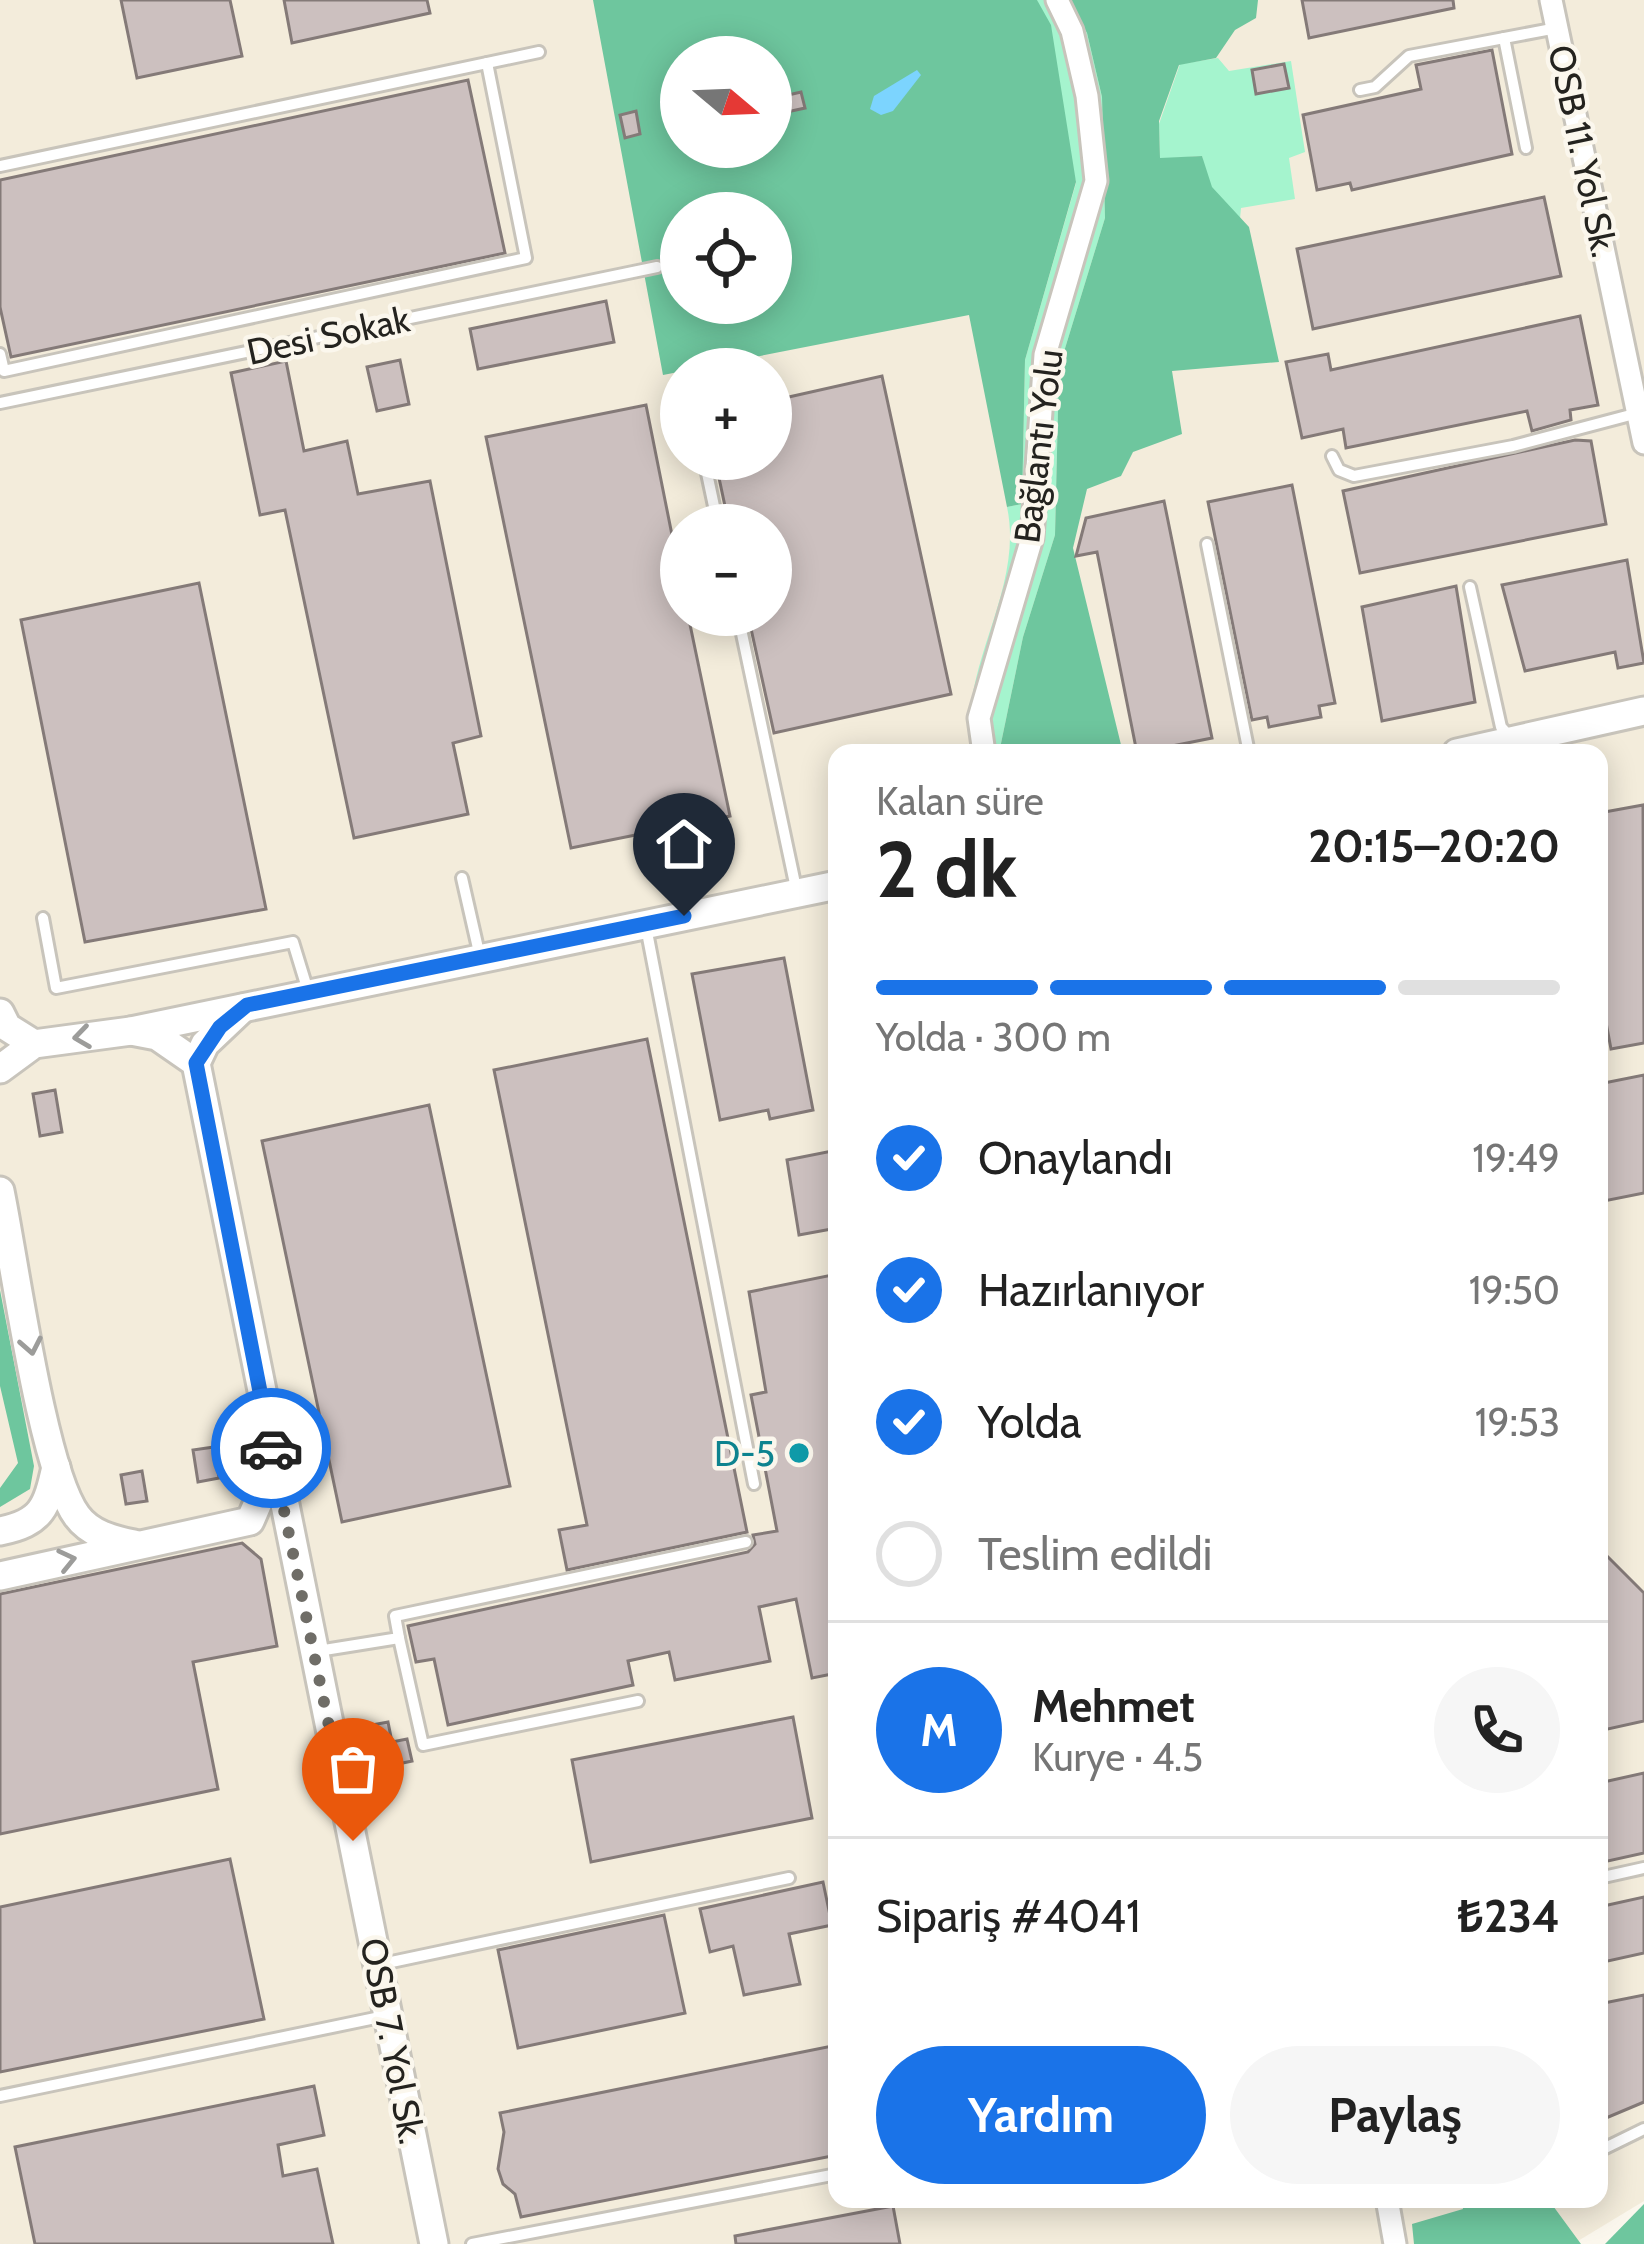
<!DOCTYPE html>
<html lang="tr">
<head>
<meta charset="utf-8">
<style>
	body { margin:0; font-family:Cabin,sans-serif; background:#f6f6f6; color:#222; height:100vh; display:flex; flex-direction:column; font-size:45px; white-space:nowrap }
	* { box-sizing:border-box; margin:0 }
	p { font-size:39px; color:#767676 }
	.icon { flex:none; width:66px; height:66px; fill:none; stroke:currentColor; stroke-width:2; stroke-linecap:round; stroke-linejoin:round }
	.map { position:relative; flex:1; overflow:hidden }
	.sheet { position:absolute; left:828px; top:744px; width:780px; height:1464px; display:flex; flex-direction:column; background:#fff; border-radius:24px; box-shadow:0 6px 30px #0003 }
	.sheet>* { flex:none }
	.needle { width:78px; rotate:109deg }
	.tools { position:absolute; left:660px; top:36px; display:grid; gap:24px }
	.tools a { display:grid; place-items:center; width:132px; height:132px; border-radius:50%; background:#fff; box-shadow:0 6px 30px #0003; font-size:60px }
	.pin { position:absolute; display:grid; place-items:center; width:102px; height:102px; color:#fff; margin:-123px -51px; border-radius:50% 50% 50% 0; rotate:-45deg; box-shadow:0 0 12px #0007 }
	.pin .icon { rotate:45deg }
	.courier { position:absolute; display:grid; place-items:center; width:120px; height:120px; margin:-60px; border:9px solid #1a73e8; border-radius:50%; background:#fff; color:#222; box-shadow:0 3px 15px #0007 }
	.head em { font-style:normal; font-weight:700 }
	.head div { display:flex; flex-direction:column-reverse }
	.head { display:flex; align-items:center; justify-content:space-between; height:204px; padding:0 48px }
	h1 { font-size:78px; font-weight:700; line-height:90px }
	.bar { display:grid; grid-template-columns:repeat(4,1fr); gap:18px 12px; align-content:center; height:144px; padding:0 48px }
	.bar i { height:15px; border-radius:9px; background:#e0e0e0 }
	.bar .active { background:#1a73e8 }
	.bar p { grid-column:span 4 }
	.line { display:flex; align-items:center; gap:30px; padding:0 48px; border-top:3px solid #e0e0e0 }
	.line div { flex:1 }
	.round { display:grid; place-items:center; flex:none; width:126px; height:126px; border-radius:63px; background:#f6f6f6 }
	ol { padding:0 48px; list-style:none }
	li { display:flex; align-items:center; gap:36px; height:132px }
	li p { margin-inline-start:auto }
	li .icon { padding:12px; border-radius:50%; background:#1a73e8; color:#fff; stroke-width:4 }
	li:last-child { color:#767676 }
	li i { width:66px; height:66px; border:6px solid #e0e0e0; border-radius:50% }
	.button { display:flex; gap:24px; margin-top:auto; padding:24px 48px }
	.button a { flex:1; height:138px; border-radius:72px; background:#1a73e8; color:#fff; font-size:48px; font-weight:700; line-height:138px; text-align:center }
	.button a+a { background:#f6f6f6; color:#222 }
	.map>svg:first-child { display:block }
	.built { fill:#f3ecdb; fill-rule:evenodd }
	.green { fill:#a5f4ce }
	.forest { fill:#6ec69e; fill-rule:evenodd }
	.water { fill:#7cd4fe }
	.building { fill:#ccc0bf; stroke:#847a78; stroke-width:3 }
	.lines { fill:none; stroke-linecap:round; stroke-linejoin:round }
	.service-casing { stroke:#c8c4bb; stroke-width:16 }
	.minor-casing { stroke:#c8c4bb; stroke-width:27 }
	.tertiary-casing { stroke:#c8c4bb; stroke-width:33 }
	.service { stroke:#fff; stroke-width:10 }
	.minor { stroke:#fff; stroke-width:21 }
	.tertiary { stroke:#fff; stroke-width:27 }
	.oneway { stroke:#9c9c9a }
	.done { stroke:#6f6d67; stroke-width:12; stroke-dasharray:0 21.6 }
	.route { stroke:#1a73e8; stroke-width:15 }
	.culture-dot { fill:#0f9aa8; stroke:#fbf7ed; stroke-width:4.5 }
	.labels { text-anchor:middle; stroke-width:9; stroke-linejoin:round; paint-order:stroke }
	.street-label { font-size:36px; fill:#24231f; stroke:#fbf7ed }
	.culture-label { font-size:36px; fill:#0d838f; stroke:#fbf7ed; text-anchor:end }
</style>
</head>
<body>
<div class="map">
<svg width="1644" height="2244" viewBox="0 0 1644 2244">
	<rect width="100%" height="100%" fill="#fbf7ed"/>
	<path class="built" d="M 0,0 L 1644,0 L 1644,2201 L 1573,2244 L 0,2244 ZM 681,57 L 771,57 L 771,147 L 681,147 ZM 681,213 L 771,213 L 771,303 L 681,303 ZM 681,369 L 771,369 L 771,459 L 681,459 ZM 681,525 L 771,525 L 771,615 L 681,615 ZM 837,753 L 1599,753 L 1599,2199 L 837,2199 Z"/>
	<g class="green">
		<path d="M 1037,0 L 1069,0 L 1087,33 L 1102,97 L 1105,218 L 1059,368 L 1055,535 L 1023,637 L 999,753 L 972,753 C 956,670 1025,591 1007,507 L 1022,504 L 1025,360 L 1076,183 Z"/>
		<path d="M 1218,58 L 1229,71 L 1291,61 L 1305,152 L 1289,158 L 1295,199 L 1241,208 L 1239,230 L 1207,182 L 1202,156 L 1160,159 L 1159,124 L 1180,64 Z"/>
	</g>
	<g class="forest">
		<path d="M 593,0 L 1037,0 L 1051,25 L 1076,182 L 1025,360 L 1022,504 L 1007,507 L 969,315 L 663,375 ZM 681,57 L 771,57 L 771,147 L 681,147 ZM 681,213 L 771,213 L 771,303 L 681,303 Z"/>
		<path d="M 1069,0 L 1258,0 L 1256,18 L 1235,30 L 1216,58 L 1179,65 L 1159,121 L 1160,158 L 1202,156 L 1212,187 L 1249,227 L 1279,362 L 1172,371 L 1182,434 L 1133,452 L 1121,476 L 1087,489 L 1073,548 L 1123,753 L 999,753 L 1023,637 L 1055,535 L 1059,368 L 1105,218 L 1102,97 L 1087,33 Z"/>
		<path d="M 0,1290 L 34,1466 L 30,1489 L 0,1507 L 0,1488 L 18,1463 L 0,1386 Z"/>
		<path d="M 1461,2199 L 1548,2199 L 1581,2244 L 1414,2244 L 1412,2224 L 1463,2209 Z"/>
		<path d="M 1644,2204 L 1644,2244 L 1605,2244 Z"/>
	</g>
	<path class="water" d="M 917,70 L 921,75 L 893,111 L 881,115 L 870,109 L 874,96 Z"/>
	<g class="building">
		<path d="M 121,0 L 230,0 L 242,56 L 137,78 Z"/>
		<path d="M 284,0 L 427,0 L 430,13 L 292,43 Z"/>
		<path d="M 1302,0 L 1453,0 L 1454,8 L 1309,38 Z"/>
		<path d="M 1492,50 L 1512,154 L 1352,190 L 1350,183 L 1317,190 L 1303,115 L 1421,89 L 1416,65 Z"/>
		<path d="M 1284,64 L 1289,88 L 1256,94 L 1252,70 Z"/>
		<path d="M 468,80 L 505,253 L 11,357 L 0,307 L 0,180 Z"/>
		<path d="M 801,92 L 805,108 L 787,112 L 784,96 Z"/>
		<path d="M 636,111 L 640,134 L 625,138 L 620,115 Z"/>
		<path d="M 1544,197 L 1561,276 L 1313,329 L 1297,249 Z"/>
		<path d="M 606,301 L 614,342 L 478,369 L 470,329 Z"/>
		<path d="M 1580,316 L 1598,405 L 1570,410 L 1571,420 L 1532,431 L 1527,411 L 1346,448 L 1343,429 L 1302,438 L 1286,362 L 1328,354 L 1331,370 Z"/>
		<path d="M 400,360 L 409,404 L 377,411 L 367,367 Z"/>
		<path d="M 286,361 L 304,451 L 347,441 L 358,494 L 430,481 L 481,736 L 453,743 L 468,814 L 354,838 L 285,510 L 260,515 L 231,373 Z"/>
		<path d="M 882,376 L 951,694 L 774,733 L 748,615 L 771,615 L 771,525 L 729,525 L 715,459 L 771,459 L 771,401 Z"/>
		<path d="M 646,405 L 681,580 L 681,615 L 688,615 L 730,816 L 571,848 L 486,437 Z"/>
		<path d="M 1575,440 L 1591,441 L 1606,524 L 1360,573 L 1343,491 Z"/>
		<path d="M 1292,485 L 1335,703 L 1319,706 L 1321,717 L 1269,727 L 1267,717 L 1252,720 L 1208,502 Z"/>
		<path d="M 1164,501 L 1212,738 L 1137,753 L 1097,552 L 1076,556 L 1086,518 Z"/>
		<path d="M 1627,560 L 1644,663 L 1618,668 L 1615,652 L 1525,671 L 1502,585 Z"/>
		<path d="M 199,583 L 266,909 L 85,942 L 21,620 Z"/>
		<path d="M 1456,586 L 1475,702 L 1382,721 L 1362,607 Z"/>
		<path d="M 1643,805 L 1644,1043 L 1611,1049 L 1599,985 L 1599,813 Z"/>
		<path d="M 784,958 L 813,1110 L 770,1119 L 768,1110 L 720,1120 L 692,974 Z"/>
		<path d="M 647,1039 L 747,1532 L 567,1570 L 559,1530 L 587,1525 L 494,1070 Z"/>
		<path d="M 1644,1075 L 1644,1193 L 1599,1202 L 1599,1084 Z"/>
		<path d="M 55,1090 L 62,1132 L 40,1136 L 33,1094 Z"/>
		<path d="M 429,1105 L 510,1486 L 342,1522 L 262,1141 Z"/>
		<path d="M 837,1150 L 837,1228 L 799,1235 L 787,1160 Z"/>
		<path d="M 837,1274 L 837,1673 L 812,1678 L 796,1599 L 759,1607 L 770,1661 L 675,1680 L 669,1652 L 628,1661 L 633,1685 L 448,1725 L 434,1659 L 416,1662 L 408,1626 L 748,1552 L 755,1544 L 753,1535 L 777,1531 L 751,1395 L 766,1392 L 749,1292 Z"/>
		<path d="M 214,1447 L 219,1478 L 198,1482 L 193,1450 Z"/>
		<path d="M 142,1471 L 147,1501 L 126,1504 L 121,1475 Z"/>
		<path d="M 242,1543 L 261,1559 L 277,1646 L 193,1662 L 218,1789 L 0,1834 L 0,1594 Z"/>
		<path d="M 1599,1548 L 1644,1593 L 1644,1721 L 1599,1731 Z"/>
		<path d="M 793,1717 L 812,1818 L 591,1862 L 572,1760 Z"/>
		<path d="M 388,1722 L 392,1742 L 407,1739 L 412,1761 L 365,1771 L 356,1728 Z"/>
		<path d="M 1644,1773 L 1644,1853 L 1599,1863 L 1599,1783 Z"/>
		<path d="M 230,1859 L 264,2019 L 0,2072 L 0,1907 Z"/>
		<path d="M 823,1882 L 832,1925 L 789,1934 L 800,1984 L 744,1995 L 733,1946 L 710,1952 L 700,1909 Z"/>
		<path d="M 1644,1897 L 1644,1953 L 1599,1963 L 1599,1907 Z"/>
		<path d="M 664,1915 L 685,2013 L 518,2048 L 498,1950 Z"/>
		<path d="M 1644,1995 L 1644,2102 L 1599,2121 L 1599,2004 Z"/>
		<path d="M 837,2045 L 837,2155 L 521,2217 L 515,2194 L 503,2184 L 498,2169 L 504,2132 L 500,2113 Z"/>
		<path d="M 314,2086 L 324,2135 L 278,2145 L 283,2176 L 317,2169 L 333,2244 L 35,2244 L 15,2147 Z"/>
		<path d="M 893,2206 L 900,2244 L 736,2244 L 735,2236 Z"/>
	</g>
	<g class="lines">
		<g class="service-casing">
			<g id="service">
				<path d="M 1504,38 L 1526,148"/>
				<path d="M 1360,90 L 1375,87 L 1409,56 L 1557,28"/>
				<path d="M 0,166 L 539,52"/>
				<path d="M 0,354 L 4,371 L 526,258 L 487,63"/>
				<path d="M 0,403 L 657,267"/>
				<path d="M 1332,456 L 1339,470 L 1354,476 L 1513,446 L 1638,413"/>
				<path d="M 704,459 L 718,525"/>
				<path d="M 1207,544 L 1249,753"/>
				<path d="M 1470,587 L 1501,727 L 1512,739"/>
				<path d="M 738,615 L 797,893"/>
				<path d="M 462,878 L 480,957"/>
				<path d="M 43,918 L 56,988 L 293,942 L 308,991"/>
				<path d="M 646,927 L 754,1484"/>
				<path d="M 399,1638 L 423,1745 L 638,1701"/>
				<path d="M 318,1651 L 399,1638 L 395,1616 L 746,1542"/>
				<path d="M 1599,1878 L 1644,1868"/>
				<path d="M 382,1964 L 789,1878"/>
				<path d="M 0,2096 L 385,2016"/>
				<path d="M 1599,2151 L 1644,2129"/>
				<path d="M 472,2244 L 837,2174"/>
			</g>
		</g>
		<g class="minor-casing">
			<g id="minor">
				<path d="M 1551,0 L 1644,443"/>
				<path d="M 984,753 L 979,718 L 1032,538 L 1045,355 L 1096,181 L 1087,96 L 1072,31 L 1057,0"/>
				<path d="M 1387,2199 L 1395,2244"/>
			</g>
		</g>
		<g class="tertiary-casing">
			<g id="tertiary">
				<path d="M 1457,753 L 1644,711"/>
				<path d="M 0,1013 L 7,1027 L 34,1044"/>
				<path d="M 131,1031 L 157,1036 L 196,1063 L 434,2244"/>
				<path d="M 196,1063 L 205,1044 L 243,1008"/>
				<path d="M 0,1069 L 34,1044 L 131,1031 L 837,885"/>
				<path d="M 0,1191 C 14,1258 42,1470 77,1516 C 90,1534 113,1540 134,1544"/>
				<path d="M 0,1531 C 42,1523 47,1507 56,1467"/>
				<path d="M 0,1576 L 250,1521 L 273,1468"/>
			</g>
		</g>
		<use href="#service" class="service"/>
		<use href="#minor" class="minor"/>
		<use href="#tertiary" class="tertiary"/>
	</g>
	<defs><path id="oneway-chevron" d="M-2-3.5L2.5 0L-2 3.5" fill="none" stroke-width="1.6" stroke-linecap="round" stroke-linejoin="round" transform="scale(3)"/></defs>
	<g class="oneway">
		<use href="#oneway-chevron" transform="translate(82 1037) rotate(172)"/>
		<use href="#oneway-chevron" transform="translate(31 1346) rotate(79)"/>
		<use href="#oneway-chevron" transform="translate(67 1560) rotate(-13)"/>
	</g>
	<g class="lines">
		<path class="done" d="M 271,1448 L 353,1841"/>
		<path class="route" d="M 271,1448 L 196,1063 L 220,1027 L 247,1005 L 684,916"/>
	</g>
	<circle class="culture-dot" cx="799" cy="1453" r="12"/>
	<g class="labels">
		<g class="street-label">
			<text transform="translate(1583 151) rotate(78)" y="13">OSB 11. Yol Sk.</text>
			<text transform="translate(328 335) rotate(-12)" y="13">Desi Sokak</text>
			<text transform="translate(1038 446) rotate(-83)" y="13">Bağlantı Yolu</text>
			<text transform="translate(393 2041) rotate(79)" y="13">OSB 7. Yol Sk.</text>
		</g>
		<g class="culture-label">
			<text x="775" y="1466">D-5</text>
		</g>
	</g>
</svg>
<div class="tools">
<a><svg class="needle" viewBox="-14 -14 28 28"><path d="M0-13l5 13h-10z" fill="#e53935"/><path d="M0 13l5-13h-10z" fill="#767676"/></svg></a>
<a><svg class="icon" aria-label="locate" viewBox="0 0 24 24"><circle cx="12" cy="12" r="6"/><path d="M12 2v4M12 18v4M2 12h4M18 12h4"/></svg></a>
<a>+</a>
<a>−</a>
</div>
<div class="pin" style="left:353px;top:1841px;background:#ea580c"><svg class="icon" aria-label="bag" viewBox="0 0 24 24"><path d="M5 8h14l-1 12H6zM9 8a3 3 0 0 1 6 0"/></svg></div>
<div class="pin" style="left:684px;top:916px;background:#1f2937"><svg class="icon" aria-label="home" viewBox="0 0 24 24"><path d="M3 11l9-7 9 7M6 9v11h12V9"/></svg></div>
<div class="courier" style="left:271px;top:1448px"><svg class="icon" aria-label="car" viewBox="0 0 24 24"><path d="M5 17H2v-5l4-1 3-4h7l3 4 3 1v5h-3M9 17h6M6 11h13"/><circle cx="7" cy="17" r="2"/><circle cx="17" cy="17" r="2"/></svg></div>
<section class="sheet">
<div class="head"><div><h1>2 dk</h1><p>Kalan süre</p></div><em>20:15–20:20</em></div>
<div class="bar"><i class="active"></i><i class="active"></i><i class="active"></i><i></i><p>Yolda · 300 m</p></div>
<ol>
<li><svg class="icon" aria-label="check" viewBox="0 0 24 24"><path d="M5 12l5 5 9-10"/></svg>Onaylandı<p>19:49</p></li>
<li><svg class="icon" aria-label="check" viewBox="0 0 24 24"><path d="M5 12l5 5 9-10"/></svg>Hazırlanıyor<p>19:50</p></li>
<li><svg class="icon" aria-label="check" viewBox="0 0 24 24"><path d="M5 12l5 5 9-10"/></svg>Yolda<p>19:53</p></li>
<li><i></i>Teslim edildi</li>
</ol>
<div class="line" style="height:216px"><b class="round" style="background:#1a73e8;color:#fff">M</b><div><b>Mehmet</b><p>Kurye · 4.5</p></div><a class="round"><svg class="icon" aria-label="phone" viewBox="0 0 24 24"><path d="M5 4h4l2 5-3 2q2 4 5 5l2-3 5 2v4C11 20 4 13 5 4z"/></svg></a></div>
<div class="line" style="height:156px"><div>Sipariş #4041</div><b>₺234</b></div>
<div class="button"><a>Yardım</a><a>Paylaş</a></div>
</section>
</div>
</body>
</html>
